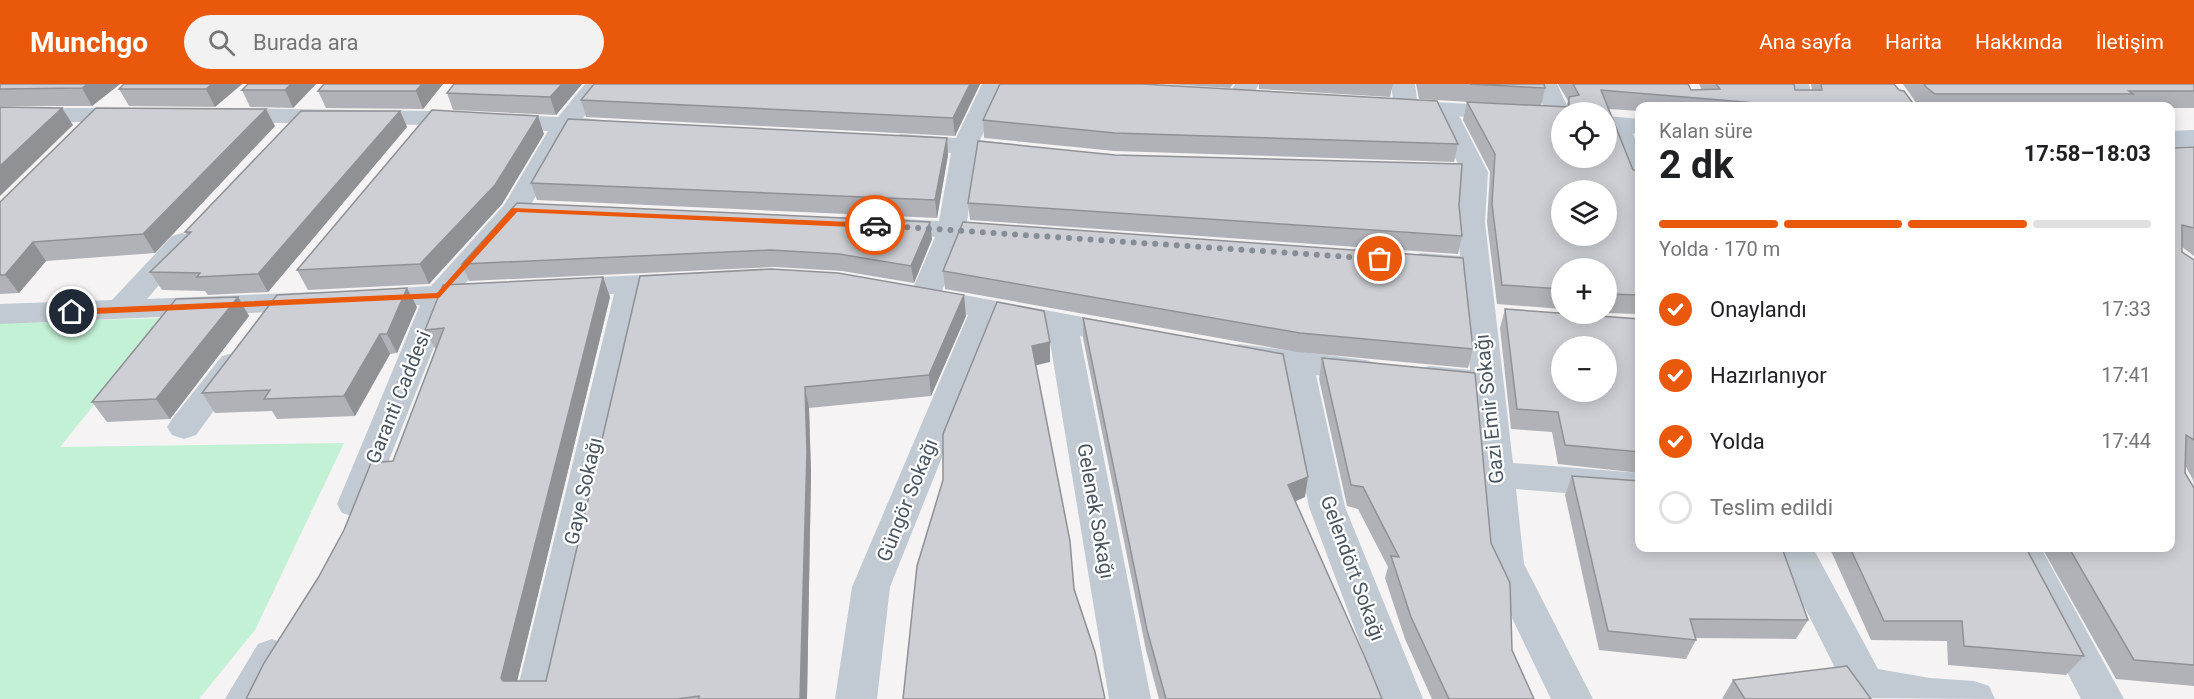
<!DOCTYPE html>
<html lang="tr">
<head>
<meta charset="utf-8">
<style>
	body { margin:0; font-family:Roboto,sans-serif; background:#f2f2f2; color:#202124; height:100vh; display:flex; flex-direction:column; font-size:22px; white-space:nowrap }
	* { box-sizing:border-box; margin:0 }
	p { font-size:20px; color:#757577 }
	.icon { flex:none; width:33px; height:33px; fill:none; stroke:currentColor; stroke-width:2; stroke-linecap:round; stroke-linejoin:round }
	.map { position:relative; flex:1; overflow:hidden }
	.panel { position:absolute; left:1635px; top:18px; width:540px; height:450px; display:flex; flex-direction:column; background:#fff; border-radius:12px; box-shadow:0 3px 15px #0003 }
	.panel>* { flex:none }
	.controls { position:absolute; left:1551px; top:18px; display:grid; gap:12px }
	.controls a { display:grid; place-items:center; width:66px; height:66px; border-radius:50%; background:#fff; box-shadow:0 3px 15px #0003; font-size:30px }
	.pin { position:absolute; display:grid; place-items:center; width:51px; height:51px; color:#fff; margin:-26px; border:3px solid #fff; border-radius:50%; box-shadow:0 2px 6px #0007 }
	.courier { position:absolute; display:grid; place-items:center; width:60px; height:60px; margin:-30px; border:4px solid #ea580c; border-radius:50%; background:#fff; color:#222; box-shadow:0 2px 8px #0007 }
	.summary em { font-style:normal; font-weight:700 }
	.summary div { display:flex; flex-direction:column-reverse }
	.summary { display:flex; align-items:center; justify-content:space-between; height:102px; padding:0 24px }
	h1 { font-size:39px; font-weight:700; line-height:45px }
	.bar { display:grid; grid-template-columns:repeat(4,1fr); gap:9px 6px; align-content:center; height:72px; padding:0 24px }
	.bar i { height:8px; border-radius:4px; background:#e0e0e0 }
	.bar .on { background:#ea580c }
	.bar p { grid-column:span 4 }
	ol { padding:0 24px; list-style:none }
	li { display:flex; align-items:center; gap:18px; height:66px }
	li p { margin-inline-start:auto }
	li .icon { padding:6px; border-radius:50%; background:#ea580c; color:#fff; stroke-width:4 }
	li:last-child { color:#757577 }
	li i { width:33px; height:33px; border:3px solid #e0e0e0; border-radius:50% }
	header { display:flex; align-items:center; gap:36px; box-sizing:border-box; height:84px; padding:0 30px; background:#ea580c; color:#fff }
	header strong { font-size:28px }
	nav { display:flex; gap:33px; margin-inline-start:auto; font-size:21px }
	.search { width:420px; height:54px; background:#f2f2f2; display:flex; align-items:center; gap:15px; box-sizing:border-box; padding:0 21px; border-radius:33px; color:#757577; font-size:22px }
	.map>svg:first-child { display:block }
	.green { fill:#c3f1d5 }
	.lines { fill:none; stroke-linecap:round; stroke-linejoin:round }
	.street { fill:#c1cad2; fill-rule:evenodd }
	.secondary { fill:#c1cbd6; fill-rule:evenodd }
	.wall { fill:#b0b2b7; fill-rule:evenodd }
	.shaded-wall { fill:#909195 }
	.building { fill:#cdcfd5; stroke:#909195; stroke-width:1.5; fill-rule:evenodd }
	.route { fill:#ea580c }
	.done { stroke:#868d94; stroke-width:6; stroke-dasharray:0 10.8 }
	.labels { text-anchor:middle; stroke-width:4.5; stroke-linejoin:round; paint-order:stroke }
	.street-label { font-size:20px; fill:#4a5661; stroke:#fff }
</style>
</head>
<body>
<header>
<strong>Munchgo</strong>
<div class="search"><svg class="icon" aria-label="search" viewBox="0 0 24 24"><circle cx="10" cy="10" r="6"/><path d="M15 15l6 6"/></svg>Burada ara</div>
<nav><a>Ana sayfa</a><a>Harita</a><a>Hakkında</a><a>İletişim</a></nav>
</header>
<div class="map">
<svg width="2194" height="615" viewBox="0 0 2194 615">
	<rect width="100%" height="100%" fill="#f5f3f3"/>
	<path class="green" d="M 164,234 L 60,363 L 344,359 L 255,546 L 199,615 L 0,615 L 0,239 Z"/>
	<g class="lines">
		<g class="street">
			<path d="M 585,0 L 610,0 L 583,34 L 619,38 L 623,43 L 619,48 L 610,51 L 572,49 L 525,131 L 464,201 L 495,203 L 499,209 L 495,215 L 451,220 L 368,429 L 355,433 L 342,429 L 337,420 L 420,221 L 367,223 L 356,221 L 352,214 L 356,207 L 431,202 L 504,121 L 548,47 L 429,41 L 224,38 L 215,36 L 212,31 L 215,26 L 224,24 L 429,27 L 558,33 Z"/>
			<path d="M 982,0 L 1006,0 L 980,56 L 1030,62 L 1034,67 L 1030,72 L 1021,75 L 976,71 L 967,138 L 1014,143 L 1018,149 L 1014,155 L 1004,157 L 962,155 L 942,207 L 1126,241 L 1137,244 L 1142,251 L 1137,258 L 1126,261 L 1080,252 L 1151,615 L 1109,615 L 1048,246 L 997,236 L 890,503 L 877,615 L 835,615 L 852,503 L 968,231 L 909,219 L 905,212 L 913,204 L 935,153 L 875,148 L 871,142 L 875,136 L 885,134 L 939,137 L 951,69 L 892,63 L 888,58 L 892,53 L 901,50 L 956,54 Z"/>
			<path d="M 1235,0 L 1259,0 L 1249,18 L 1240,20 L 1231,18 L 1228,13 Z"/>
			<path d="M 1391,0 L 1415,0 L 1418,23 L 1415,28 L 1406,30 L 1397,28 L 1394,23 Z"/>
			<path d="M 1533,0 L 1557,0 L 1570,28 L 1562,28 L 1562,38 L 1550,36 Z"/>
			<path d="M 1785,0 L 1809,0 L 1813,22 L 1789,22 Z"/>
			<path d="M 1444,19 L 1453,21 L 1456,26 L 1488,88 L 1485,138 L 1513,379 L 1640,389 L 1640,415 L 1516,405 L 1524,480 L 1593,615 L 1551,615 L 1486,480 L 1471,308 L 1418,301 L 1414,293 L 1418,285 L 1430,282 L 1470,286 L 1461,190 L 1411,184 L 1406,178 L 1411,172 L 1421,169 L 1460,172 L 1457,138 L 1461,96 L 1407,93 L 1403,87 L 1407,81 L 1458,80 L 1432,26 L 1435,21 Z"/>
			<path d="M 0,24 L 134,24 L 143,26 L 146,31 L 143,36 L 134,38 L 0,38 Z"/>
			<path d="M 1617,33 L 1626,35 L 1640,65 L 1640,107 L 1631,105 L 1627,99 L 1606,45 L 1608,35 Z"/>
			<path d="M 182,149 L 192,152 L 196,158 L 147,215 L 316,208 L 327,210 L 331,217 L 327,224 L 316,226 L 0,240 L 0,220 L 112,216 L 172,152 Z"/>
			<path d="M 681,189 L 692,192 L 696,198 L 692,204 L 644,209 L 557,615 L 515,615 L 614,210 L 562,213 L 551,210 L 547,204 L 551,198 L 562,195 Z"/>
			<path d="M 1239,260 L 1366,276 L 1377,279 L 1382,287 L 1377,295 L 1366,298 L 1316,291 L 1345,423 L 1423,615 L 1381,615 L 1309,423 L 1282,286 L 1228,277 L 1223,270 L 1228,263 Z"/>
			<path d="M 233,269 L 244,272 L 249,279 L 244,286 L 196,351 L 184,355 L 172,351 L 167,343 L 172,335 L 222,272 Z"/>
			<path d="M 1775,464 L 1813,464 L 1878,585 L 1930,594 L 1974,597 L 1989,602 L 1995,615 L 1850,614 Z"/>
			<path d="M 2003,464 L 2041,464 L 2124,615 L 2081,615 Z"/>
			<path d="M 272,555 L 286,560 L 292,572 L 268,615 L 225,615 L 258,560 Z"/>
		</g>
		<g class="secondary">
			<path d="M 1396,16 L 1562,25 L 1572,28 L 1562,28 L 1562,39 L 1387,28 L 1384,23 L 1387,18 Z"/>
			<path d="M 1606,32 L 1640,35 L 1640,50 L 1606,47 Z"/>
			<path d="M 2194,46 L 2194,62 L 2170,63 L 2170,47 Z"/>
		</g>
	</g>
	<g class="wall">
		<path d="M 0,0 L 120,0 L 92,22 L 0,22 Z"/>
		<path d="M 124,0 L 242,0 L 215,23 L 129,22 L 119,5 Z"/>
		<path d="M 248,0 L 316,0 L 293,24 L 250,23 L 242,6 Z"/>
		<path d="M 324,0 L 443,0 L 423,25 L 326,24 L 318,7 Z"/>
		<path d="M 454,0 L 582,0 L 556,31 L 453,26 L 447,9 Z"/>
		<path d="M 594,0 L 980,0 L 955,52 L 586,33 L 581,16 Z"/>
		<path d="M 1167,0 L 1233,0 L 1230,4 Z"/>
		<path d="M 1259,0 L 1393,0 L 1390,13 L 1259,5 Z"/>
		<path d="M 1416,0 L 1544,0 L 1545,4 L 1541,22 L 1419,15 Z"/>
		<path d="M 1558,0 L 1688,0 L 1691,6 L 1702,6 L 1699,0 L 1794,0 L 1795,6 L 1812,6 L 1811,0 L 1894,0 L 1899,6 L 1915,22 L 1640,22 L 1640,27 L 1609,25 L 1633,86 L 1640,88 L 1640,230 L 1606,229 L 1606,184 L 1562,184 L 1562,225 L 1497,220 L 1487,138 L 1490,88 L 1463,36 L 1467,18 L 1566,23 L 1568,17 Z"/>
		<path d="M 1903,0 L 2194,0 L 2194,24 L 2170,24 L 2170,22 L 1920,22 L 1917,20 Z"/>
		<path d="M 400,27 L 407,43 L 268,208 L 208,211 L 205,207 L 162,206 L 150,188 L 187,152 L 185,148 Z"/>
		<path d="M 983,36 L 1458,60 L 1454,78 L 1115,67 L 984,54 Z"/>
		<path d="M 275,42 L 155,169 L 46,177 L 19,209 L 0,210 L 0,118 Z"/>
		<path d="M 544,50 L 502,120 L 429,200 L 308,206 L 297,186 Z"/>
		<path d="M 947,54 L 948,71 L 937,134 L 537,116 L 531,99 Z"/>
		<path d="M 2194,63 L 2194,172 L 2182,163 L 2182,168 L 2194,176 L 2194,602 L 2116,595 L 2042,464 L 2170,464 L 2170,64 ZM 2185,381 L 2193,396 L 2194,404 L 2185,389 Z"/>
		<path d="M 968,119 L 1459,121 L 1462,152 L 1458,170 L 970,136 Z"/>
		<path d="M 932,155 L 914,199 L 842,187 L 775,183 L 469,197 L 462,180 Z"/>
		<path d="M 943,187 L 1473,265 L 1468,284 L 1297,268 L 945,205 Z"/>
		<path d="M 640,192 L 966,232 L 931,312 L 809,324 L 811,389 L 807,615 L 246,615 L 393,377 L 436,266 L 425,246 L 603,193 L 610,213 L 517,597 L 546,597 Z"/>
		<path d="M 238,213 L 249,232 L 170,335 L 107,338 L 92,318 Z"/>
		<path d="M 417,223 L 397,269 L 390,270 L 355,332 L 277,335 L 272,327 L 215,329 L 202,309 Z"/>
		<path d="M 1505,225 L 1640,235 L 1640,389 L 1558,380 L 1552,348 L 1511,345 L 1500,244 Z"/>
		<path d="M 1083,234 L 1305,413 L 1295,417 L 1382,615 L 1159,615 L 1146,566 L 1083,254 Z"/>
		<path d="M 1322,274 L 1491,459 L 1512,566 L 1534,615 L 1432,615 L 1405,555 L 1385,494 L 1388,483 L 1358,425 L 1347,422 L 1319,295 Z"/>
		<path d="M 1572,392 L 1808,536 L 1796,555 L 1696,554 L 1696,556 L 1686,575 L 1599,566 L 1565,411 Z"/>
		<path d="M 1815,464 L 2026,464 L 2084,572 L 2066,591 L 1948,581 L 1947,557 L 1871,556 L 1831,467 L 1816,466 Z"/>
		<path d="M 1733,596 L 1871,615 L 1722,615 Z"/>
	</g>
	<g class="shaded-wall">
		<path d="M 88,0 L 120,0 L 92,22 L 82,4 Z"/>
		<path d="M 212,0 L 242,0 L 215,23 L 206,5 Z"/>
		<path d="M 291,0 L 316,0 L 293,24 L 285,6 Z"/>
		<path d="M 422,0 L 443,0 L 423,25 L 416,7 Z"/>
		<path d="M 562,0 L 582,0 L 556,31 L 550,13 Z"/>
		<path d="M 970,0 L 980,0 L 955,52 L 953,34 Z"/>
		<path d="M 62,24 L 73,41 L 0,112 L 0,82 Z"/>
		<path d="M 266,25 L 275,42 L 155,169 L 143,150 Z"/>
		<path d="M 400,27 L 407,43 L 268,208 L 258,190 Z"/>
		<path d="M 538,32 L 544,50 L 502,120 L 429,200 L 420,180 Z"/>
		<path d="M 947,54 L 948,71 L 937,134 L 935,116 Z"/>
		<path d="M 930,138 L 932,155 L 914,199 L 911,182 Z"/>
		<path d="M 33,158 L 46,177 L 19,209 L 5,191 Z"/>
		<path d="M 603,193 L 610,213 L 513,614 L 501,594 Z"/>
		<path d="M 407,204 L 417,223 L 397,269 L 387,250 Z"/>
		<path d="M 964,211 L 966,232 L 931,312 L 929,291 Z"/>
		<path d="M 238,213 L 249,232 L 170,335 L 156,315 Z"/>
		<path d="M 380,250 L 390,270 L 355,332 L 344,312 Z"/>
		<path d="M 1050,258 L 1050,278 L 1033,282 L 1032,262 Z"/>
		<path d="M 805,303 L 809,324 L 811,389 L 807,615 L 800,615 Z"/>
		<path d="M 1308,393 L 1305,413 L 1285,422 L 1288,401 Z"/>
	</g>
	<g class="building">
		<path d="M 0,0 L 88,0 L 82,4 L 0,5 Z"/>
		<path d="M 124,0 L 212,0 L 206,5 L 119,5 Z"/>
		<path d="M 248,0 L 291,0 L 285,6 L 242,6 Z"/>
		<path d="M 324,0 L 422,0 L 416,7 L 318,7 Z"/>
		<path d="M 454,0 L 562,0 L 550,13 L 447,9 Z"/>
		<path d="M 594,0 L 970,0 L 953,34 L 581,16 Z"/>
		<path d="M 1000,0 L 1142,0 L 1437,17 L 1458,60 L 1115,49 L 983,36 Z"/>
		<path d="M 1470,0 L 1544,0 L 1545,4 Z"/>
		<path d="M 1573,0 L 1688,0 L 1691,6 L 1720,5 L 1716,0 L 1794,0 L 1795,6 L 1822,6 L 1821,0 L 1894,0 L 1899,6 L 1904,7 L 1915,22 L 1793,22 L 1601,6 L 1633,86 L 1640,88 L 1640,211 L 1606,210 L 1606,184 L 1562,184 L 1562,205 L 1502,201 L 1492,120 L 1495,70 L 1467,18 L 1569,23 L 1569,13 L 1579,11 ZM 1562,28 L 1606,28 L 1606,74 L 1562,74 ZM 1562,106 L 1606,106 L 1606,152 L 1562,152 Z"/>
		<path d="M 1924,0 L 2194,0 L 2194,7 L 2129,7 L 2133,10 L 1935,10 L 1926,3 Z"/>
		<path d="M 0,23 L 62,24 L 0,82 Z"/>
		<path d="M 96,24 L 266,25 L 143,150 L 33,158 L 5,191 L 0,191 L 0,118 Z"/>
		<path d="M 432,26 L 538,32 L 495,101 L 420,180 L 297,186 Z"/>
		<path d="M 301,27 L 400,27 L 258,190 L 197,193 L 200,189 L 150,188 L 191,148 L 185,148 Z"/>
		<path d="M 568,35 L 947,54 L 935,116 L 531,99 Z"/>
		<path d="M 978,57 L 1115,71 L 1462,80 L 1459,121 L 1462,152 L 968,119 Z"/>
		<path d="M 2194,63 L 2194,144 L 2182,141 L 2182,168 L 2194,176 L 2194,356 L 2186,351 L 2185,389 L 2194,404 L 2194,581 L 2134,576 L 2069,464 L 2170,464 L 2170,64 Z"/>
		<path d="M 517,119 L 930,138 L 911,182 L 839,170 L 771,166 L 462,180 Z"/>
		<path d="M 963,138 L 1463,174 L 1473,265 L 1300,249 L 943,187 Z"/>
		<path d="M 771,185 L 838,189 L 964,211 L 929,291 L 805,303 L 807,368 L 800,615 L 699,615 L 699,612 L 677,615 L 246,615 L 264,579 L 318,494 L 344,446 L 371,379 L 393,377 L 444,244 L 425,246 L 443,201 L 603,193 L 501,594 L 503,597 L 546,597 L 640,192 Z"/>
		<path d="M 407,204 L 387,250 L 380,250 L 344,312 L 264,315 L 270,306 L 202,309 L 277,211 Z"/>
		<path d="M 238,213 L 156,315 L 92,318 L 176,215 Z"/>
		<path d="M 997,218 L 1044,227 L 1050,258 L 1032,262 L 1070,457 L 1074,505 L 1095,568 L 1105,615 L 903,615 L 917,482 L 943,396 L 943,350 Z"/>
		<path d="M 1505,225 L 1640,235 L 1640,368 L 1565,361 L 1558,328 L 1517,325 ZM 1562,262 L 1606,262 L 1606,308 L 1562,308 Z"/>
		<path d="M 1083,234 L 1283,270 L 1308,393 L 1288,401 L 1364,571 L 1382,615 L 1166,615 L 1147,546 Z"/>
		<path d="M 1322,274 L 1475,289 L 1491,459 L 1510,499 L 1512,566 L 1534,615 L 1449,615 L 1411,533 L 1391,472 L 1399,473 L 1363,403 L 1351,401 Z"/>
		<path d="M 1572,392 L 1640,397 L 1640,464 L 1782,464 L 1808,536 L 1690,535 L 1696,556 L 1608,547 Z"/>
		<path d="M 1850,464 L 2026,464 L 2084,572 L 1964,562 L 1962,537 L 1884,537 Z"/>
		<path d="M 1847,582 L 1871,615 L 1745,615 L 1733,596 Z"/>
	</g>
	<path class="route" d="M 512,124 L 875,139 L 880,141 L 875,144 L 517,128 L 439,214 L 72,231 L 67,228 L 72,225 L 437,209 Z"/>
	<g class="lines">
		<path class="done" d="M 875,141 L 1380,175"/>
	</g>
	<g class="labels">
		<g class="street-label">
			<text transform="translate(398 313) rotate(-68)" y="7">Garanti Caddesi</text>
			<text transform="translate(1489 325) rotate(-96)" y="7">Gazi Emir Sokağı</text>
			<text transform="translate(583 407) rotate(-77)" y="7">Gaye Sokağı</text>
			<text transform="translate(907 416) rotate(-68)" y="7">Güngör Sokağı</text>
			<text transform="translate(1096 427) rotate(80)" y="7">Gelenek Sokağı</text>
			<text transform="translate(1353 484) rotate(70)" y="7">Gelendört Sokağı</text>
		</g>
	</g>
</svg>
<div class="controls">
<a><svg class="icon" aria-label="locate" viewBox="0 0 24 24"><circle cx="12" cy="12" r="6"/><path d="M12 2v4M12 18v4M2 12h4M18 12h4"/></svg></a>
<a><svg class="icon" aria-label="layers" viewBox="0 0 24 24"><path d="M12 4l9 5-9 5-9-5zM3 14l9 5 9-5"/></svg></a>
<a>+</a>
<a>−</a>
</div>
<div class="pin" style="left:1380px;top:175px;background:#ea580c"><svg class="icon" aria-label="bag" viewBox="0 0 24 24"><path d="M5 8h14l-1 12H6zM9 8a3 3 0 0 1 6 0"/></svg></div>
<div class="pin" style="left:72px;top:228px;background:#1f2937"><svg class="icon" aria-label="home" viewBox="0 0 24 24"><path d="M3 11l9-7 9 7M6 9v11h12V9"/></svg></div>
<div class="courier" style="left:875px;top:141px"><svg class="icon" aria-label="car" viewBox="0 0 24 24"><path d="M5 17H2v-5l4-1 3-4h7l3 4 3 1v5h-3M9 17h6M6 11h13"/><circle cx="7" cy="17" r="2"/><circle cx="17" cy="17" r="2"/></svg></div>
<section class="panel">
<div class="summary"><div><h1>2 dk</h1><p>Kalan süre</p></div><em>17:58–18:03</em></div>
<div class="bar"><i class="on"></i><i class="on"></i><i class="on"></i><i></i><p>Yolda · 170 m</p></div>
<ol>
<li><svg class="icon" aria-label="check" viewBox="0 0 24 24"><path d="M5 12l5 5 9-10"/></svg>Onaylandı<p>17:33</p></li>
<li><svg class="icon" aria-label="check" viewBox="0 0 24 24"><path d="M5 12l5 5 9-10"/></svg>Hazırlanıyor<p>17:41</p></li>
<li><svg class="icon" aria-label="check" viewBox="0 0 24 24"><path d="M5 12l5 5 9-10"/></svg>Yolda<p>17:44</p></li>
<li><i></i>Teslim edildi</li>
</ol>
</section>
</div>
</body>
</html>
